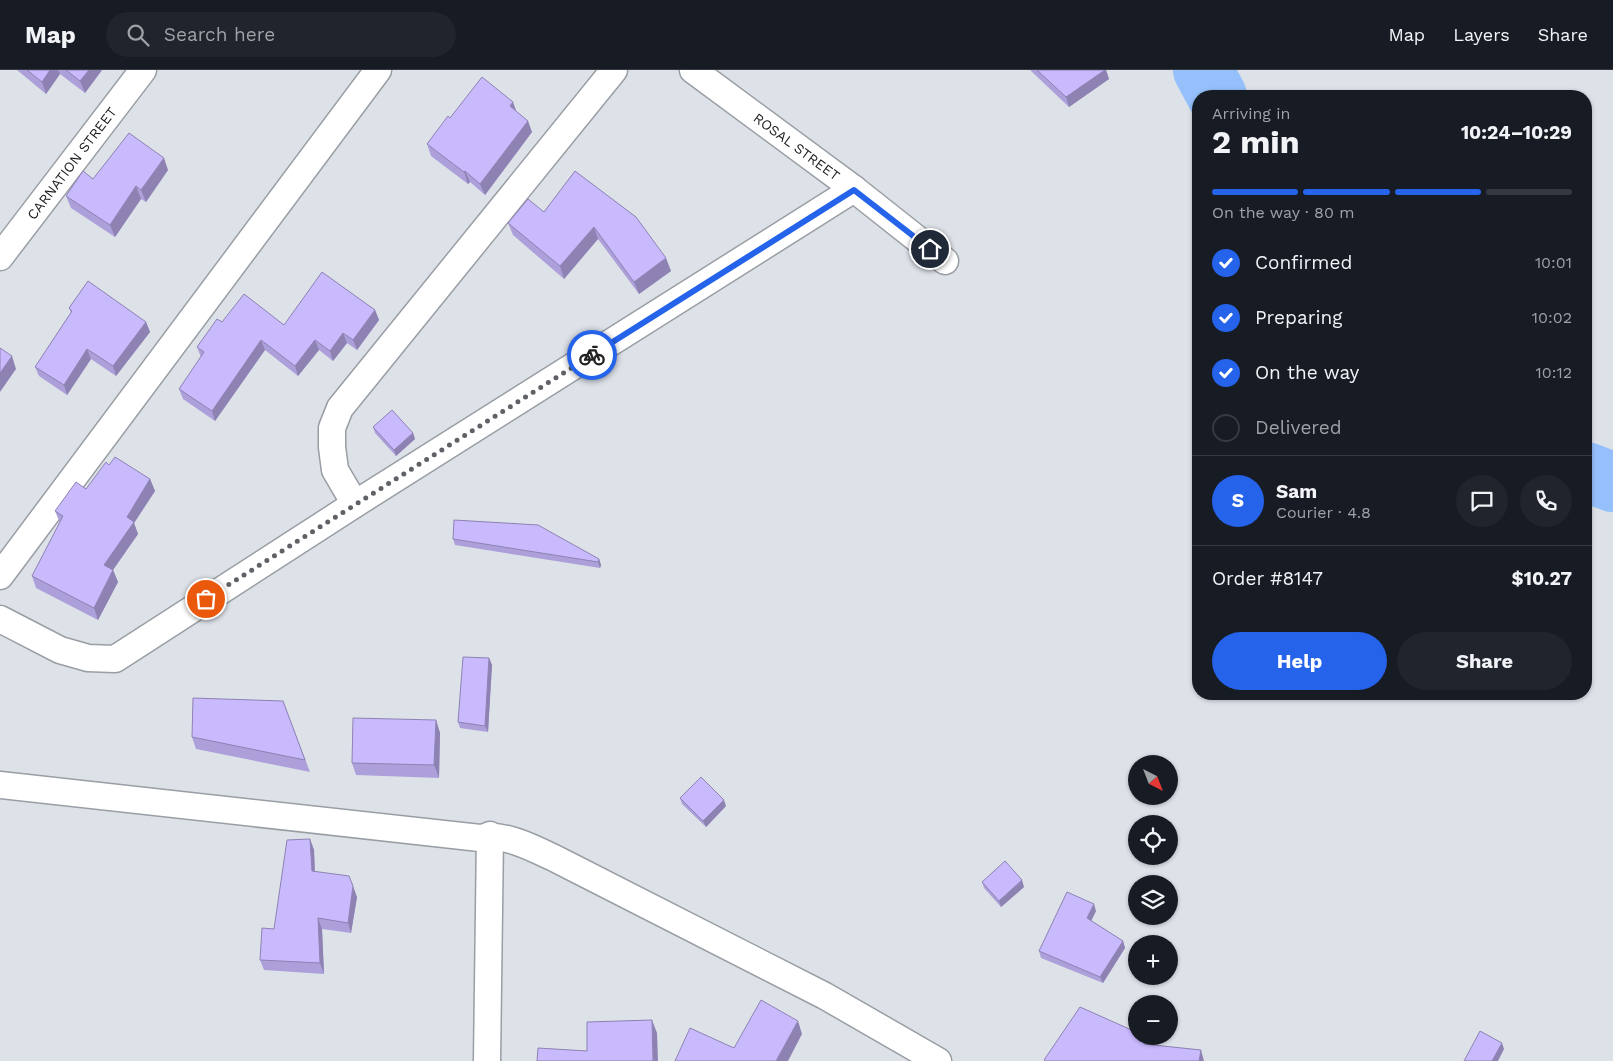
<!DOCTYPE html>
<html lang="en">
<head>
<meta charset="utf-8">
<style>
	body { margin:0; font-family:"Work Sans",sans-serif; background:#20242c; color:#f1f3f6; height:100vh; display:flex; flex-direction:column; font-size:19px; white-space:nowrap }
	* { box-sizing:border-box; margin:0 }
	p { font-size:16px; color:#9ea1a6 }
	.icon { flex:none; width:28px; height:28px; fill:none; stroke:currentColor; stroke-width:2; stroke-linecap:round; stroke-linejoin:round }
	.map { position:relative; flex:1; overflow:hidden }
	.details { position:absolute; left:1192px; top:20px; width:400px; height:610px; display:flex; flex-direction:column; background:#171b24; border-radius:20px; box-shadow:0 1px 4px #0004 }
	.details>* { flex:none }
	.needle { width:32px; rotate:138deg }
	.buttons { position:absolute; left:1128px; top:685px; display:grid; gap:10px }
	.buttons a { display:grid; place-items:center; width:50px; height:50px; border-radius:50%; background:#171b24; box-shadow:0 1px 4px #0004; font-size:25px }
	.pin { position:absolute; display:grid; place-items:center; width:42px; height:42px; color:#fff; margin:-21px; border:2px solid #fff; border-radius:50%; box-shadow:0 1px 5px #0007 }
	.courier { position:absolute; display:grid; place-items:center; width:50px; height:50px; margin:-25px; border:4px solid #2563eb; border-radius:50%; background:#fff; color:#222; box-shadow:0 1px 6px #0007 }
	.head em { font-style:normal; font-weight:700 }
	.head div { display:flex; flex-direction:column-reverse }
	.head { display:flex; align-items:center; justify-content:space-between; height:85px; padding:0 20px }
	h1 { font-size:32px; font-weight:700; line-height:38px }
	.bar { display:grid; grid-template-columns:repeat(4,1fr); gap:8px 5px; align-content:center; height:60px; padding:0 20px }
	.bar i { height:6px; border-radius:4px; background:#363941 }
	.bar .current { background:#2563eb }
	.bar p { grid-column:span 4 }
	.line { display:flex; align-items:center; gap:12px; padding:0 20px; border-top:1px solid #363941 }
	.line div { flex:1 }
	.round { display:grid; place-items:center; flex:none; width:52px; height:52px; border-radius:26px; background:#20242c }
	ol { padding:0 20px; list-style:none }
	li { display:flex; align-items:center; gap:15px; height:55px }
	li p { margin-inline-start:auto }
	li .icon { padding:5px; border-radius:50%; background:#2563eb; color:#fff; stroke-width:4 }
	li:last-child { color:#9ea1a6 }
	li i { width:28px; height:28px; border:2px solid #363941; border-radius:50% }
	.primary-button { display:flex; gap:10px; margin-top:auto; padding:10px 20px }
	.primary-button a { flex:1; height:58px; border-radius:30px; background:#2563eb; color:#fff; font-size:20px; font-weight:700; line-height:58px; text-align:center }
	.primary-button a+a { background:#20242c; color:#f1f3f6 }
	header { display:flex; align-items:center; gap:30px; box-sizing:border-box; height:70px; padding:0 25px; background:#171b24; border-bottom:1px solid #363941 }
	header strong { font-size:24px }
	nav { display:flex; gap:28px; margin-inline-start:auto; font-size:18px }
	.search { width:350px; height:45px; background:#20242c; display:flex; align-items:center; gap:12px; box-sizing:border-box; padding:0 18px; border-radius:28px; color:#9ea1a6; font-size:19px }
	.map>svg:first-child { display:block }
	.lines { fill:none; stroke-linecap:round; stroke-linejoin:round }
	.river { stroke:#95c0fb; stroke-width:60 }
	.minor-casing { stroke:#999ea4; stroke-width:29 }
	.minor { stroke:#fff; stroke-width:26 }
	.wall { fill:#ada0da }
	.shaded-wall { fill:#8d82b2 }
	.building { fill:#c9bafe; stroke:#8d82b2 }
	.done { stroke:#5e6165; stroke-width:5; stroke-dasharray:0 9 }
	.route { stroke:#2563eb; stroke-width:6 }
	.labels { text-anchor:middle; stroke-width:4; stroke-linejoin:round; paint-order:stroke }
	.street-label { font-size:14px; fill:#1a1c1e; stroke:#dde2e9 }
</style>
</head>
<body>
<header>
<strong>Map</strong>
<div class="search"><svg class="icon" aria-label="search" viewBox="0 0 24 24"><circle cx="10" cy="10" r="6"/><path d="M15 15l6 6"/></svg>Search here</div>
<nav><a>Map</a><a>Layers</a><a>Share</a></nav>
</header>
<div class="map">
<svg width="1613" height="991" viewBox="0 0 1613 991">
	<rect width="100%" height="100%" fill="#dde2e9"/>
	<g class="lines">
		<g class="river">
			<path d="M 1203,0 L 1217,26"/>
			<path d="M 1586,402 L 1613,412"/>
		</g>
		<g class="minor-casing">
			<g id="minor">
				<path id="s1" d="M 693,0 L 854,119 L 945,191"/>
				<path id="s2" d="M 0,187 L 143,0"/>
				<path d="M 355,434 L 335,400 L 332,377 L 332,358 L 340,338 L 614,0"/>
				<path d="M 0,506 L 378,0"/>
				<path d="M 0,549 L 60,580 L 88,588 L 115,589 L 355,434 L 854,119"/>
				<path d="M 0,715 L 480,768 C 503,762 535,779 556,789 L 825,926 L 938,991"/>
				<path d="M 487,991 L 490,765"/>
			</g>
		</g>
		<use href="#minor" class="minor"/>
	</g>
	<g class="wall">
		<path d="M 17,0 L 102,0 L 85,23 L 60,4 L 46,24 Z"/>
		<path d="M 1030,0 L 1106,0 L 1109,9 L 1069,37 Z"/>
		<path d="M 516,41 L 532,62 L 485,125 L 470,112 L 468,114 L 431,86 L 427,74 L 450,48 Z"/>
		<path d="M 168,100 L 146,132 L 141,129 L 115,167 L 71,138 L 66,126 L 93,109 Z"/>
		<path d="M 575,101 L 671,201 L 639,224 L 598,169 L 564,209 L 513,165 L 508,153 L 544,142 Z"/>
		<path d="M 69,238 L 146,252 L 150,262 L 116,306 L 91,289 L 67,325 L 39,306 L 35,297 L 71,243 Z"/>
		<path d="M 375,240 L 379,250 L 357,280 L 347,273 L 333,291 L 319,280 L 298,306 L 265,280 L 215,351 L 183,329 L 179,319 L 201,287 L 197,277 L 222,252 L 284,255 Z"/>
		<path d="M 373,357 L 413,363 L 415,369 L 396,386 L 375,363 Z"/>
		<path d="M 109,395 L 150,409 L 155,421 L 134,453 L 138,464 L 113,500 L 118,512 L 98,550 L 36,518 L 32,506 L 60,453 L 55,441 L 86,419 Z"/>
		<path d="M 453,469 L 599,489 L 601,495 L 600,498 L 455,475 Z"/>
		<path d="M 489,588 L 492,595 L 488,662 L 460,658 L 458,652 Z"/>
		<path d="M 283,631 L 310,702 L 196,679 L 192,667 Z"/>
		<path d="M 436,650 L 440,663 L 439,708 L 356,705 L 352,693 Z"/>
		<path d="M 680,728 L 726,736 L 706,757 L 682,734 Z"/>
		<path d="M 310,769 L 314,780 L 315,801 L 357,827 L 351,863 L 322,859 L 324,904 L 264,900 L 260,890 L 274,859 Z"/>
		<path d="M 982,812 L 1024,817 L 1001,837 L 984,818 Z"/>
		<path d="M 1096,841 L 1091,851 L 1123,871 L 1125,878 L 1103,913 L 1041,888 L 1039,881 Z"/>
	</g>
	<g class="shaded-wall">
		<path d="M 50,0 L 58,0 L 60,4 L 46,24 L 42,12 Z"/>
		<path d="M 89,0 L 102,0 L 85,23 L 80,11 Z"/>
		<path d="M 1105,0 L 1106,0 L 1109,9 L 1069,37 L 1066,27 Z"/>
		<path d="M 513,32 L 517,43 L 510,36 Z"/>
		<path d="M 528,51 L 532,62 L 485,125 L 480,114 Z"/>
		<path d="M 164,88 L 168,100 L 146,132 L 141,120 Z"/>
		<path d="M 465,101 L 470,112 L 468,114 L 464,102 Z"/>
		<path d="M 136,116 L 141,129 L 115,167 L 110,155 Z"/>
		<path d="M 594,157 L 598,169 L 564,209 L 560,196 Z"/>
		<path d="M 666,188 L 671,201 L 639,224 L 634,212 Z"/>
		<path d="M 375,240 L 379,250 L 357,280 L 353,270 Z"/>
		<path d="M 146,252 L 150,262 L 116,306 L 113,296 Z"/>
		<path d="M 343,263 L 347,273 L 333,291 L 330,281 Z"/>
		<path d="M 261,270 L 265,280 L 215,351 L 212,341 Z"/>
		<path d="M 315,270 L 319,280 L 298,306 L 295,296 Z"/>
		<path d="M 87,279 L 91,289 L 67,325 L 64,315 Z"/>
		<path d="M 12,286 L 16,299 L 0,322 L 0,303 Z"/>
		<path d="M 413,363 L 415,369 L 396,386 L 394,380 Z"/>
		<path d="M 150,409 L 155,421 L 134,453 L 138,464 L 108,507 L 104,495 L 127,447 Z"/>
		<path d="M 599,489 L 601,495 L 600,498 L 598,492 Z"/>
		<path d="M 113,500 L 118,512 L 98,550 L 94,538 Z"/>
		<path d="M 489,588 L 492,595 L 488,662 L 485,656 Z"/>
		<path d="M 436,650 L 440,663 L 439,708 L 434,695 Z"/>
		<path d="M 724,730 L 726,736 L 706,757 L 703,751 Z"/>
		<path d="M 310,769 L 314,780 L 315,811 L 312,801 Z"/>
		<path d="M 1022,810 L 1024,817 L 1001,837 L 999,831 Z"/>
		<path d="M 353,816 L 357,827 L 351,863 L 348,853 Z"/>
		<path d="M 1094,834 L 1096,841 L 1089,855 L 1087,848 Z"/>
		<path d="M 318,848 L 322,859 L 324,904 L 320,893 Z"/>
		<path d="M 1123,871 L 1125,878 L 1103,913 L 1100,907 Z"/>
		<path d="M 652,950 L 657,963 L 658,991 L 653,991 Z"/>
		<path d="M 798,951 L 802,964 L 788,991 L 776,991 Z"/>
		<path d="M 1144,966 L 1145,966 L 1150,981 L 1144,974 Z"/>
		<path d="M 1502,973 L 1504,979 L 1498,991 L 1492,991 Z"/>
		<path d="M 1201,980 L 1204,991 L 1199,991 Z"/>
	</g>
	<g class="building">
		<path d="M 27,0 L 50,0 L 42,12 Z"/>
		<path d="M 66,0 L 89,0 L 80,11 Z"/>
		<path d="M 1037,0 L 1105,0 L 1066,27 Z"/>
		<path d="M 482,7 L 513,32 L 510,36 L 528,51 L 480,114 L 465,101 L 464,102 L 427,74 L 448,46 L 450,48 Z"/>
		<path d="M 129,63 L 164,88 L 141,120 L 136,116 L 110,155 L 66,126 L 83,101 L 93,109 Z"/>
		<path d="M 575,101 L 636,147 L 666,188 L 634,212 L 594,157 L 560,196 L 508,153 L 528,129 L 544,142 Z"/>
		<path d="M 322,202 L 375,240 L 353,270 L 343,263 L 330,281 L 315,270 L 295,296 L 261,270 L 212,341 L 179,319 L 204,282 L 197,277 L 217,249 L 222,252 L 244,224 L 284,255 Z"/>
		<path d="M 88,211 L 146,252 L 113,296 L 87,279 L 64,315 L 35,297 L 72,241 L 69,238 Z"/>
		<path d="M 0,278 L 12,286 L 0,303 Z"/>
		<path d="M 392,340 L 413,363 L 394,380 L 373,357 Z"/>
		<path d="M 115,387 L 150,409 L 127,447 L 134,452 L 104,495 L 113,500 L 94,538 L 32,506 L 63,446 L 55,441 L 76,412 L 86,419 L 106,392 L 109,395 Z"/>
		<path d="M 454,450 L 538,455 L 599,489 L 598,492 L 453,469 Z"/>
		<path d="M 463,587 L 489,588 L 485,656 L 458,652 Z"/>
		<path d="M 193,628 L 283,631 L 305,690 L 192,667 Z"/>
		<path d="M 353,648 L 436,650 L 434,695 L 352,693 Z"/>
		<path d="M 701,707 L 724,730 L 703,751 L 680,728 Z"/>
		<path d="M 310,769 L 312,801 L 349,806 L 353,816 L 348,853 L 318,848 L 320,893 L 260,890 L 262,858 L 274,859 L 287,770 Z"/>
		<path d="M 1005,791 L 1022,810 L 999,831 L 982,812 Z"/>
		<path d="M 1067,822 L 1094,834 L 1087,848 L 1123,871 L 1100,907 L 1039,881 Z"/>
		<path d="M 761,930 L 798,951 L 776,991 L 675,991 L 690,958 L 734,978 Z"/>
		<path d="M 1080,937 L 1136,962 L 1136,966 L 1144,966 L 1144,974 L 1201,980 L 1199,991 L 1045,991 L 1044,990 Z"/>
		<path d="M 652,950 L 653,991 L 537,991 L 538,978 L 587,981 L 587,952 Z"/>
		<path d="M 1480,961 L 1502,973 L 1492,991 L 1464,991 Z"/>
	</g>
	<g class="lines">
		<path class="done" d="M 206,529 L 592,285"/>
		<path class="route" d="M 592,285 L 854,120 L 930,179"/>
	</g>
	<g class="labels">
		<g class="street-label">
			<text dy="5" stroke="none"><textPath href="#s1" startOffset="129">ROSAL STREET</textPath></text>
			<text dy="5" stroke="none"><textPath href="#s2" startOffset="118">CARNATION STREET</textPath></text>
		</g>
	</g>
</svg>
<div class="buttons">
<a><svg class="needle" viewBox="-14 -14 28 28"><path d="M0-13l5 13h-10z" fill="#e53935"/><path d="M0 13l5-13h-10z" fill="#9ea1a6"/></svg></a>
<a><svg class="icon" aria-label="locate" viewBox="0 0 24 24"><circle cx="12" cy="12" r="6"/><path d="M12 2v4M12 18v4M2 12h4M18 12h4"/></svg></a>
<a><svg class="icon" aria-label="layers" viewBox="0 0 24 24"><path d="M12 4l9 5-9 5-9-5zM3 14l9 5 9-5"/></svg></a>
<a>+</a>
<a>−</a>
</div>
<div class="pin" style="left:206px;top:529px;background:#ea580c"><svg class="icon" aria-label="bag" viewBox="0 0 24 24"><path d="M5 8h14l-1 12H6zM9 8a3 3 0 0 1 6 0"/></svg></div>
<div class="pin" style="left:930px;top:179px;background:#1f2937"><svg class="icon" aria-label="home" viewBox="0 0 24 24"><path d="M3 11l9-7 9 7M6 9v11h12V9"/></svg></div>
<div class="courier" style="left:592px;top:285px"><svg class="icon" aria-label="bike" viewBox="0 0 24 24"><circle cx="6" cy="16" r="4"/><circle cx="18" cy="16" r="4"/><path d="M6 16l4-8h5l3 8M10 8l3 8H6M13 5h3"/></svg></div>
<section class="details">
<div class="head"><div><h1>2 min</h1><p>Arriving in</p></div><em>10:24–10:29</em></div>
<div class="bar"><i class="current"></i><i class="current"></i><i class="current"></i><i></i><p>On the way · 80 m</p></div>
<ol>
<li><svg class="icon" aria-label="check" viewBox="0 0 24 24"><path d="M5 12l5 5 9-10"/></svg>Confirmed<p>10:01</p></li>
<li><svg class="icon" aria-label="check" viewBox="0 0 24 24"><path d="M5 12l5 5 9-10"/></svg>Preparing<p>10:02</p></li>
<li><svg class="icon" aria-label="check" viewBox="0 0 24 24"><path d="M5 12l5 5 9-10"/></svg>On the way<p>10:12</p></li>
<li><i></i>Delivered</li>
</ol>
<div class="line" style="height:90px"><b class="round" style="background:#2563eb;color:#fff">S</b><div><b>Sam</b><p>Courier · 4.8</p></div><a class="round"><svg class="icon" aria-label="chat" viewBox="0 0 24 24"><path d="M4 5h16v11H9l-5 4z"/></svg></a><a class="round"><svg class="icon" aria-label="phone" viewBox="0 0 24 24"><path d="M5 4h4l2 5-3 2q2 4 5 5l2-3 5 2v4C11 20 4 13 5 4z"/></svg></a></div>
<div class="line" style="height:65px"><div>Order #8147</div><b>$10.27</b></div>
<div class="primary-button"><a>Help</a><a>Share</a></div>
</section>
</div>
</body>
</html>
